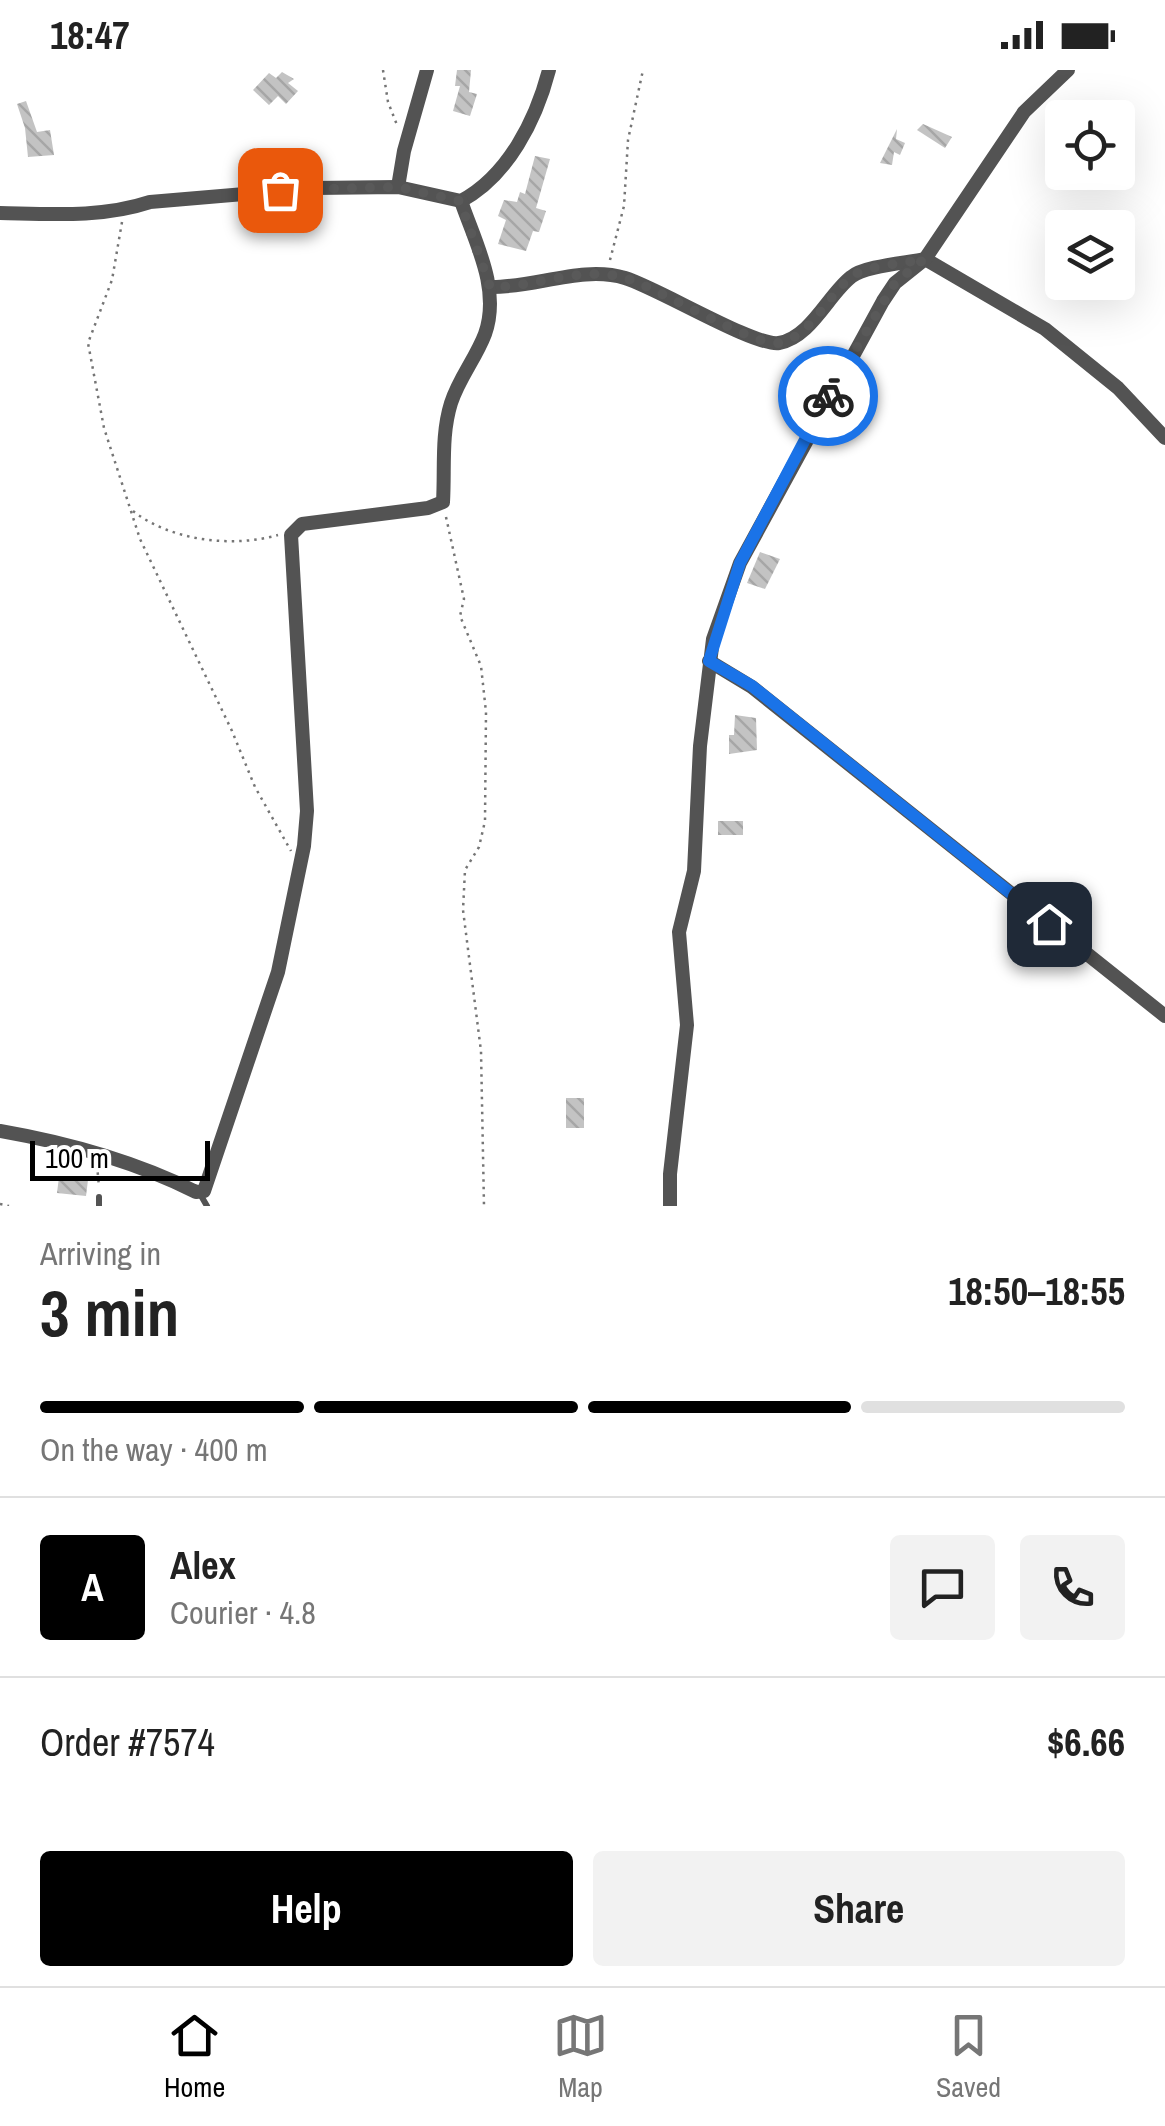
<!DOCTYPE html>
<html lang="en">
<head>
<meta charset="utf-8">
<style>
	body { margin:0; font-family:"Archivo Narrow",sans-serif; background:#f2f2f2; color:#222; height:100vh; display:flex; flex-direction:column; font-size:38px; white-space:nowrap }
	* { box-sizing:border-box; margin:0 }
	p { font-size:32px; color:#767676 }
	.icon { flex:none; width:55px; height:55px; fill:none; stroke:currentColor; stroke-width:2; stroke-linecap:round; stroke-linejoin:round }
	.map { position:relative; height:1136px; overflow:hidden }
	.side { display:flex; flex-direction:column; background:#fff; flex:1 }
	.side>* { flex:none }
	.tools { position:absolute; left:1045px; top:30px; display:grid; gap:20px }
	.tools a { display:grid; place-items:center; width:90px; height:90px; border-radius:10px; background:#fff; box-shadow:0 10px 40px #0002; font-size:50px }
	.scale { position:absolute; left:30px; bottom:25px; width:180px; box-sizing:border-box; padding-left:10px; border:5px solid #000; border-top:0; font-size:28px; line-height:35px; white-space:nowrap; color:#000; -webkit-text-stroke:8px #fff; paint-order:stroke }
	.pin { position:absolute; display:grid; place-items:center; width:85px; height:85px; color:#fff; margin:-42px; border-radius:20px; box-shadow:0 5px 15px #0006 }
	.courier { position:absolute; display:grid; place-items:center; width:100px; height:100px; margin:-50px; border:8px solid #1a73e8; border-radius:50%; background:#fff; color:#222; box-shadow:0 2px 12px #0007 }
	.overview em { font-style:normal; font-weight:700 }
	.overview div { display:flex; flex-direction:column-reverse }
	.overview { display:flex; align-items:center; justify-content:space-between; height:170px; padding:0 40px }
	h1 { font-size:65px; font-weight:700; line-height:75px }
	.bar { display:grid; grid-template-columns:repeat(4,1fr); gap:15px 10px; align-content:center; height:120px; padding:0 40px }
	.bar i { height:12px; border-radius:8px; background:#e0e0e0 }
	.bar .active { background:#000 }
	.bar p { grid-column:span 4 }
	.line { display:flex; align-items:center; gap:25px; padding:0 40px; border-top:2px solid #e0e0e0 }
	.line div { flex:1 }
	.round { display:grid; place-items:center; flex:none; width:105px; height:105px; border-radius:10px; background:#f2f2f2 }
	.cta { display:flex; gap:20px; margin-top:auto; padding:20px 40px }
	.cta a { flex:1; height:115px; border-radius:10px; background:#000; color:#fff; font-size:40px; font-weight:700; line-height:115px; text-align:center }
	.cta a+a { background:#f2f2f2; color:#222 }
	.status { display:flex; justify-content:space-between; align-items:center; height:70px; padding:0 50px; background:#fff; direction:ltr }
	.status svg { height:28px; fill:currentColor }
	.dock { display:flex; justify-content:space-around; align-items:center; height:140px; border-top:2px solid #e0e0e0; background:#fff; font-size:28px; color:#767676 }
	.dock a { display:grid; justify-items:center; gap:5px }
	.dock .active { color:#000 }
	.map>svg:first-child { display:block }
	.building { fill:url(#building-back-hatch) }
	.lines { fill:none; stroke-linecap:round; stroke-linejoin:round }
	.path { stroke:#757575; stroke-width:2.5; stroke-dasharray:2.5 5; stroke-linecap:butt }
	.lane { stroke:#535353; stroke-width:6 }
	.street { stroke:#535353; stroke-width:14 }
	.done { stroke:#595959; stroke-width:10; stroke-dasharray:0 18 }
	.route { stroke:#1a73e8; stroke-width:12 }
</style>
</head>
<body>
<div class="status"><b>18:47</b><svg viewBox="0 0 49 12"><path d="M0 12V9h3v3zM5 12V6h3v6zM10 12V3h3v9zM15 12V0h3v12zM26 1h20v11H26zM47 4h2v5h-2z"/></svg></div>
<div class="map">
<svg width="1165" height="1136" viewBox="0 0 1165 1136">
	<defs>
		<pattern id="building-back-hatch" width="6" height="6" patternUnits="userSpaceOnUse" patternTransform="scale(2.5)"><rect width="6" height="6" fill="#c3c3c3"/><path d="M-1 5l2 2M0 0l6 6M5-1l2 2" fill="none" stroke="#a6a6a6"/></pattern>
	</defs>
	<rect width="100%" height="100%" fill="#fff"/>
	<g class="building">
		<path d="M 457,0 L 471,0 L 469,22 L 477,24 L 470,46 L 453,41 L 460,16 L 455,16 Z"/>
		<path d="M 282,2 L 294,9 L 288,13 L 298,21 L 286,34 L 278,26 L 269,35 L 253,20 L 269,3 L 276,8 Z"/>
		<path d="M 26,31 L 37,62 L 50,60 L 54,85 L 28,87 L 25,58 L 17,34 Z"/>
		<path d="M 923,54 L 952,67 L 945,78 L 917,60 Z"/>
		<path d="M 897,59 L 896,69 L 905,73 L 900,85 L 894,82 L 892,95 L 880,93 Z"/>
		<path d="M 535,86 L 550,89 L 536,138 L 546,141 L 539,162 L 533,161 L 526,181 L 498,174 L 506,150 L 498,146 L 504,130 L 517,132 L 520,122 L 525,124 Z"/>
		<path d="M 760,482 L 780,489 L 765,519 L 747,513 Z"/>
		<path d="M 735,645 L 756,648 L 757,680 L 729,684 L 729,665 L 734,665 Z"/>
		<rect x="718" y="751" width="25" height="14"/>
		<rect x="566" y="1028" width="18" height="30"/>
		<path d="M 59,1107 L 88,1110 L 86,1126 L 57,1123 Z"/>
	</g>
	<g class="lines">
		<g class="path">
			<path d="M 383,0 L 388,32 L 397,55"/>
			<path d="M 122,152 L 112,210 L 88,273 L 104,358 L 140,469 L 232,661 L 255,717 L 291,781"/>
			<path d="M 610,190 L 624,136 L 628,70 L 643,0"/>
			<path d="M 133,441 C 171,471 233,478 278,465"/>
			<path d="M 446,447 L 464,529 L 460,546 L 481,596 L 486,642 L 485,751 L 479,777 L 465,800 L 463,840 L 481,981 L 484,1136"/>
			<path d="M 97,1095 L 99,1117"/>
			<path d="M 0,1134 L 9,1136"/>
		</g>
		<g class="lane">
			<path d="M 200,1124 L 207,1136"/>
			<path d="M 99,1136 L 99,1127"/>
		</g>
		<g class="street">
			<path d="M 398,117 L 404,81 L 427,0"/>
			<path d="M 0,143 C 50,144 102,148 150,132 L 314,118 L 398,117 L 461,131 C 508,106 536,50 549,0"/>
			<path d="M 490,217 C 534,218 583,195 625,208 C 658,218 755,277 779,273 C 811,267 828,225 851,207 C 864,196 906,193 925,189 L 1045,259 L 1118,318 L 1165,368"/>
			<path d="M 709,591 L 752,617 L 1165,946"/>
			<path d="M 0,1061 C 69,1073 134,1091 196,1122 L 204,1121 L 278,902 L 304,776 L 307,741 L 291,465 L 302,454 L 428,438 L 443,432 C 445,398 441,365 451,333 C 459,308 476,288 485,264 C 501,219 475,172 461,131"/>
			<path d="M 670,1136 L 670,1104 L 687,955 L 679,862 L 694,801 L 700,676 L 713,569 L 740,493 L 883,231 L 895,213 L 925,189 L 1024,42 L 1068,0"/>
		</g>
	</g>
	<g class="lines">
		<path class="done" d="M 280,120 L 398,117 L 460,131 L 490,217 C 533,218 583,195 625,208 C 658,218 755,277 779,273 C 811,267 828,225 851,207 C 864,196 906,193 924,189 L 895,213 L 828,326"/>
		<path class="route" d="M 828,326 L 740,493 L 709,591 L 752,616 L 1049,854"/>
	</g>
</svg>
<div class="tools">
<a><svg class="icon" aria-label="locate" viewBox="0 0 24 24"><circle cx="12" cy="12" r="6"/><path d="M12 2v4M12 18v4M2 12h4M18 12h4"/></svg></a>
<a><svg class="icon" aria-label="layers" viewBox="0 0 24 24"><path d="M12 4l9 5-9 5-9-5zM3 14l9 5 9-5"/></svg></a>
</div>
<div class="scale">100 m</div>
<div class="pin" style="left:280px;top:120px;background:#ea580c"><svg class="icon" aria-label="bag" viewBox="0 0 24 24"><path d="M5 8h14l-1 12H6zM9 8a3 3 0 0 1 6 0"/></svg></div>
<div class="pin" style="left:1049px;top:854px;background:#1f2937"><svg class="icon" aria-label="home" viewBox="0 0 24 24"><path d="M3 11l9-7 9 7M6 9v11h12V9"/></svg></div>
<div class="courier" style="left:828px;top:326px"><svg class="icon" aria-label="bike" viewBox="0 0 24 24"><circle cx="6" cy="16" r="4"/><circle cx="18" cy="16" r="4"/><path d="M6 16l4-8h5l3 8M10 8l3 8H6M13 5h3"/></svg></div>
</div>
<section class="side">
<div class="overview"><div><h1>3 min</h1><p>Arriving in</p></div><em>18:50–18:55</em></div>
<div class="bar"><i class="active"></i><i class="active"></i><i class="active"></i><i></i><p>On the way · 400 m</p></div>
<div class="line" style="height:180px"><b class="round" style="background:#000;color:#fff">A</b><div><b>Alex</b><p>Courier · 4.8</p></div><a class="round"><svg class="icon" aria-label="chat" viewBox="0 0 24 24"><path d="M4 5h16v11H9l-5 4z"/></svg></a><a class="round"><svg class="icon" aria-label="phone" viewBox="0 0 24 24"><path d="M5 4h4l2 5-3 2q2 4 5 5l2-3 5 2v4C11 20 4 13 5 4z"/></svg></a></div>
<div class="line" style="height:130px"><div>Order #7574</div><b>$6.66</b></div>
<div class="cta"><a>Help</a><a>Share</a></div>
</section>
<nav class="dock">
<a class="active"><svg class="icon" aria-label="home" viewBox="0 0 24 24"><path d="M3 11l9-7 9 7M6 9v11h12V9"/></svg>Home</a>
<a><svg class="icon" aria-label="map" viewBox="0 0 24 24"><path d="M3 6l6-2 6 2 6-2v14l-6 2-6-2-6 2zM9 4v14M15 6v14"/></svg>Map</a>
<a><svg class="icon" aria-label="saved" viewBox="0 0 24 24"><path d="M7 4h10v16l-5-4-5 4z"/></svg>Saved</a>
</nav>
</body>
</html>
